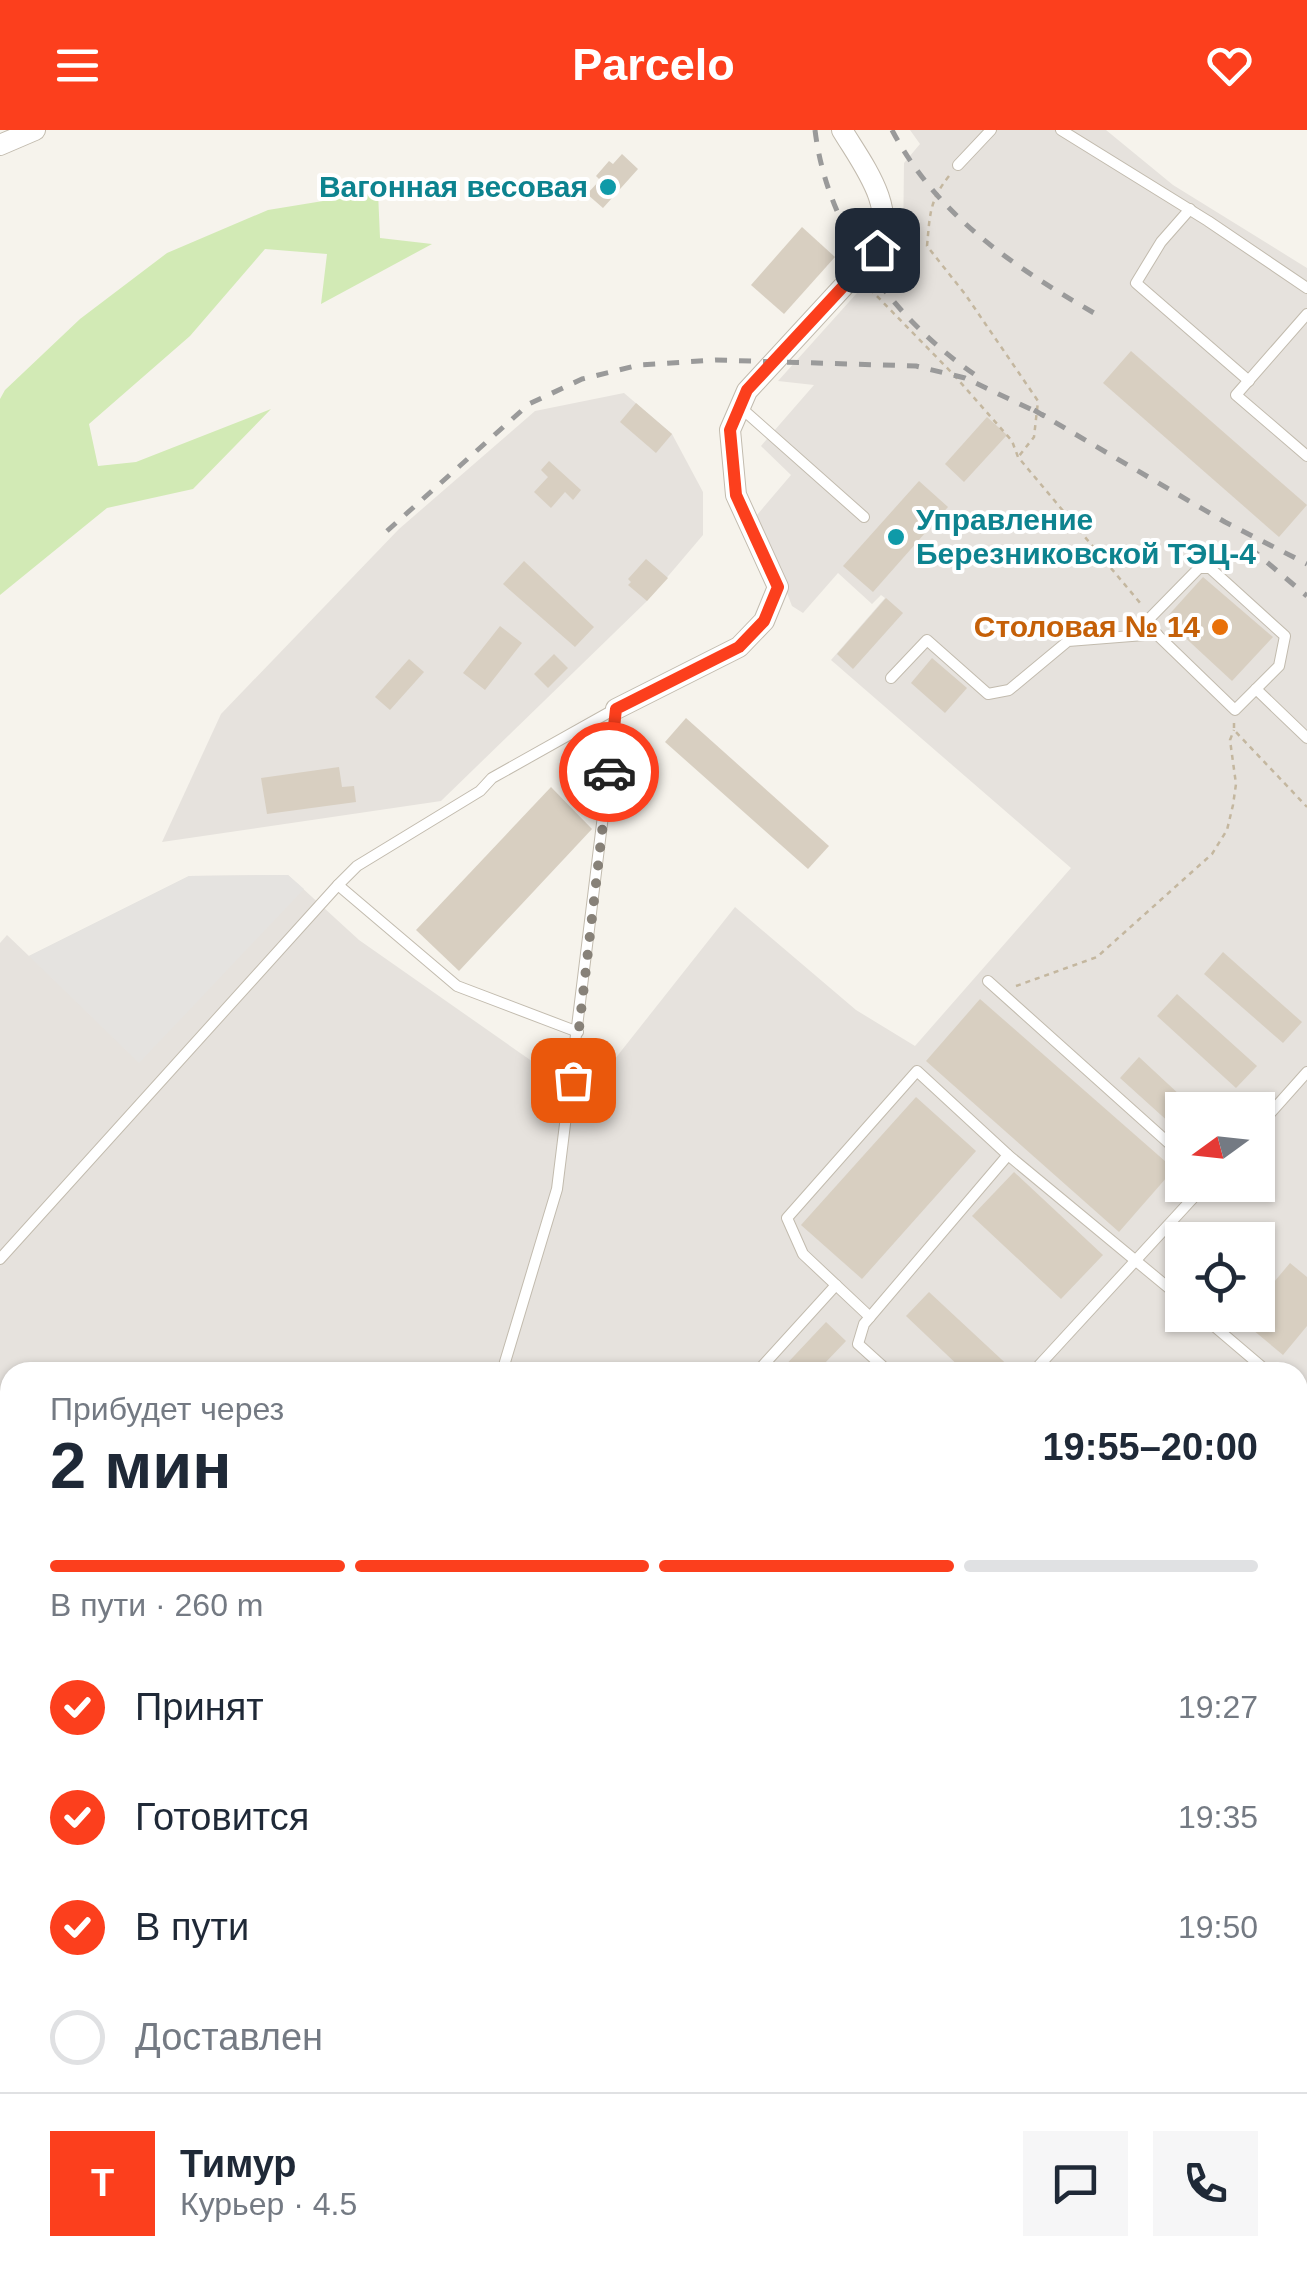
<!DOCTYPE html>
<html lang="ru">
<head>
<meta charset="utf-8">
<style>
	body { margin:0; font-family:Arial,sans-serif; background:#f6f6f7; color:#1f2937; height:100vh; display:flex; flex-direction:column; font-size:38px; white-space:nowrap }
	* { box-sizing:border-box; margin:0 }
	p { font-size:32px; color:#747a83 }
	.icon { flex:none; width:55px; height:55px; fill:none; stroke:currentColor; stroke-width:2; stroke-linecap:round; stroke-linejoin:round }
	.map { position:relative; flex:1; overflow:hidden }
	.details { position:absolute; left:0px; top:1232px; width:1308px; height:932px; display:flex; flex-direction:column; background:#fff; border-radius:30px 30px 0 0; box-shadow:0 2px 8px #0004 }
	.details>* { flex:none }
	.needle { width:65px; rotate:255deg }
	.tools { position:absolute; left:1165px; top:962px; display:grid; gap:20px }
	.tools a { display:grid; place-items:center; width:110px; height:110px; border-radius:0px; background:#fff; box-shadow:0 2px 8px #0004; font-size:50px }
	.pin { position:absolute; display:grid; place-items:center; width:85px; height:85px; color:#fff; margin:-42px; border-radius:20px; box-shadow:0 5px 15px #0006 }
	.courier { position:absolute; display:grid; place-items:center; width:100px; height:100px; margin:-50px; border:8px solid #fc3f1d; border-radius:50%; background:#fff; color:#222; box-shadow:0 2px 12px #0007 }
	.summary em { font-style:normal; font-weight:700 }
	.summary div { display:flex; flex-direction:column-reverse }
	.summary { display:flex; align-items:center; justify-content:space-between; height:170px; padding:0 50px }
	h1 { font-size:65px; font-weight:700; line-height:75px }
	.bar { display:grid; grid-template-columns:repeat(4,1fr); gap:15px 10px; align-content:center; height:120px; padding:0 50px }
	.bar i { height:12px; border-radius:8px; background:#e0e1e3 }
	.bar .active { background:#fc3f1d }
	.bar p { grid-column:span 4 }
	.line { display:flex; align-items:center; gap:25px; padding:0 50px; border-top:2px solid #e0e1e3 }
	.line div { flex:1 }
	.round { display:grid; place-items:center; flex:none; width:105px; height:105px; border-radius:0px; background:#f6f6f7 }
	ol { padding:0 50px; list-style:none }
	li { display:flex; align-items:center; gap:30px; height:110px }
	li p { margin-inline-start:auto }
	li .icon { padding:10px; border-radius:50%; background:#fc3f1d; color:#fff; stroke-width:4 }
	li:last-child { color:#747a83 }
	li i { width:55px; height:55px; border:5px solid #e0e1e3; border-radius:50% }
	header { display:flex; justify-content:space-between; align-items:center; height:130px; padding:0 50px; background:#fc3f1d; color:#fff; font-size:45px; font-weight:700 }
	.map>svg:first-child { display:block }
	.industrial { fill:#e6e2dd; fill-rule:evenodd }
	.green { fill:#d2eab5 }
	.parking { fill:#e5e3e0 }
	.water { fill:#a9d4f2 }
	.building { fill:#d8cfc1 }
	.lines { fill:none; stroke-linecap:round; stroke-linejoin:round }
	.service-casing { stroke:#c2bbae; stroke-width:12 }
	.minor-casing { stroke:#c2bbae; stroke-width:22 }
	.path { stroke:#c4b79f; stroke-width:2.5; stroke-dasharray:5 5; stroke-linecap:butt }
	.service { stroke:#fff; stroke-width:10 }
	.minor { stroke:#fff; stroke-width:20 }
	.rail { stroke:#9a9a9a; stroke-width:5; stroke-dasharray:12 12; stroke-linecap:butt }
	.done { stroke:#878178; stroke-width:10; stroke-dasharray:0 18 }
	.route { stroke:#fc3f1d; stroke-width:12 }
	.culture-dot { fill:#0f9aa8; stroke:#fff; stroke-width:4 }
	.food-dot { fill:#e8710a; stroke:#fff; stroke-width:4 }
	.labels { text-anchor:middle; stroke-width:8; stroke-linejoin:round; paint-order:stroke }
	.culture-label { font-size:30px; font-weight:bold; fill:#0d838f; stroke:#fff; text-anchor:end }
	.food-label { font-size:30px; font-weight:bold; fill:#c56008; stroke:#fff; text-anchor:end }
</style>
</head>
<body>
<header><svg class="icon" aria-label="menu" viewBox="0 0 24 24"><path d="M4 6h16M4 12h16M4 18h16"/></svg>Parcelo<svg class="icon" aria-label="heart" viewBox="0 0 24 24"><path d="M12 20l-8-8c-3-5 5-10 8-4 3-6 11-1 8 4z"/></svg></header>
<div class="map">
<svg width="1307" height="2164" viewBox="0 0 1307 2164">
	<rect width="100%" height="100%" fill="#f6f3ec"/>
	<g class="industrial">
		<path d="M 910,0 L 1106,0 L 1173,55 L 1307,138 L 1307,1836 L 1298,1840 L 1298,1242 L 10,1242 L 10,2155 L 384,2155 L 359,2164 L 0,2164 L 0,813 L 7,805 L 29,826 L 189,746 L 288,745 L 359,810 L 546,941 L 585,954 L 603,944 L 735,777 L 856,880 L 915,916 L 1071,738 L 831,530 L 885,468 L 881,465 L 872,474 L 838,443 L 803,483 L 792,476 L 757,385 L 791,345 L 761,316 L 814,255 L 778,251 L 857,163 L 891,158 L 912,139 L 903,115 L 904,33 L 920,14 ZM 1182,980 L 1258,980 L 1258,1055 L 1182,1055 ZM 1182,1110 L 1258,1110 L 1258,1185 L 1182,1185 Z"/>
		<path d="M 624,263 L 672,304 L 703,362 L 703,405 L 647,471 L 441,671 L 162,712 L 221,584 L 399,399 L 535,281 Z"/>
	</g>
	<path class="green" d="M 378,62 L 380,108 L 432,114 L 321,174 L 327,124 L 265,119 L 190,206 L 89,294 L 98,336 L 136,332 L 271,279 L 193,359 L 107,378 L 0,465 L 0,269 L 5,260 L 80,189 L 167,123 L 268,80 Z"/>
	<path class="parking" d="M 288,745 L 304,759 L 139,933 L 29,826 L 189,746 Z"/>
	<path class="water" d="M 1307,1878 L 1307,2164 L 446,2164 L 473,2155 L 1298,2155 L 1298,1881 Z"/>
	<g class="building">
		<path d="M 622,24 L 638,39 L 603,78 L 587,64 L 600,50 L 596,46 L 609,31 L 613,34 Z"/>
		<path d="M 802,97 L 835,127 L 784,184 L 751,155 Z"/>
		<path d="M 1131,221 L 1307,375 L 1279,407 L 1103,253 Z"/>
		<path d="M 636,273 L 672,304 L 656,323 L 620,292 Z"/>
		<path d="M 987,287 L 1007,305 L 964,352 L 945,334 Z"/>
		<path d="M 549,331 L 581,360 L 573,370 L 565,362 L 551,378 L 534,362 L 548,347 L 541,340 Z"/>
		<path d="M 919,351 L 948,377 L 873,462 L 843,436 Z"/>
		<path d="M 646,429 L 668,448 L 647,471 L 628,455 L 631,452 L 628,449 Z"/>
		<path d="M 524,431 L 594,497 L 575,517 L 503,454 Z"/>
		<path d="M 1203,447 L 1273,507 L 1232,551 L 1165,489 Z"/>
		<path d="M 886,468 L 903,483 L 853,539 L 837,524 Z"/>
		<path d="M 500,496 L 522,513 L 485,560 L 463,543 Z"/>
		<path d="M 554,524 L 568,538 L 548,558 L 534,544 Z"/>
		<path d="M 932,528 L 967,558 L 945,583 L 911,553 Z"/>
		<path d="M 409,529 L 424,542 L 390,580 L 375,567 Z"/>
		<path d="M 686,588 L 829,716 L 808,739 L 665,612 Z"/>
		<path d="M 339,637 L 342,657 L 354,656 L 356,672 L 267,684 L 261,648 Z"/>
		<path d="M 551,657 L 592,699 L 459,841 L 416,800 Z"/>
		<path d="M 1223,822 L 1302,892 L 1283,913 L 1204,844 Z"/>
		<path d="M 1177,864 L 1257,936 L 1236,958 L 1157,886 Z"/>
		<path d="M 980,869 L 1174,1039 L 1119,1102 L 926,931 Z"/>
		<path d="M 1139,927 L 1196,980 L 1182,980 L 1182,1004 L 1120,948 Z"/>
		<path d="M 916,967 L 976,1021 L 862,1149 L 801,1095 Z"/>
		<path d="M 1014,1042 L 1103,1125 L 1061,1169 L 972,1086 Z"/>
		<path d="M 1290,1133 L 1307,1147 L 1307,1196 L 1283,1225 L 1235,1185 L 1258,1185 L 1258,1158 L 1264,1164 Z"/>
		<path d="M 929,1162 L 1015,1242 L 965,1242 L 906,1186 Z"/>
		<path d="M 826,1192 L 846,1211 L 824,1234 L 832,1242 L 779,1242 Z"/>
	</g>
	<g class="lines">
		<g class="service-casing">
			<g id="service">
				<path d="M 1061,0 L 1208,91 L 1307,158"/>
				<path d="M 958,35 L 991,0"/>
				<path d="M 1190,79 L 1161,112 L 1136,153 L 1249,251"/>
				<path d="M 1307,184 L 1236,265 L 1307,326"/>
				<path d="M 740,277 L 864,387"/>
				<path d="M 1199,438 L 1210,438 L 1285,506 L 1279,536 L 1235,580 L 1145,493 Z"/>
				<path d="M 891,548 L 927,510 L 988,564 L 1009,560 L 1068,511 L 1157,504"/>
				<path d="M 1256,559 L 1307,608"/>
				<path d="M 988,851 L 1182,1025"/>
				<path d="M 578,902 L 457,856 L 338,755 L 357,736 L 480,661 L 492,648 L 615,579"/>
				<path d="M 1258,997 L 1307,942"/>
				<path d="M 0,1129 L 338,755"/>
				<path d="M 1201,1185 L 1268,1242"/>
				<path d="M 870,1187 L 803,1124 L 787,1088 L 917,941 L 1008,1025 L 1182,1169"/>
				<path d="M 502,1242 L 557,1059 L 616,580"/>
				<path d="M 757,1242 L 836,1155"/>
				<path d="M 889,1242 L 858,1214 L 864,1194 L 1008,1025"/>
				<path d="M 1033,1242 L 1205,1055"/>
				<path d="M 1298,1267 L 1307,1276"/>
				<path d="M 119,2164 L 138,2155"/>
			</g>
		</g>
		<g class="minor-casing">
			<g id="minor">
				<path d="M 0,15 L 35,0"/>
				<path d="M 616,579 L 739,517 L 764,491 L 778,457 L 736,365 L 730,300 L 747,261 L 877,120 C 898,78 863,35 842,0"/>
			</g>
		</g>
		<g class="path">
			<path d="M 949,46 C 929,71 930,85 927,116 L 965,164 L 1038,271 L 1034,307 L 1019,326"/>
			<path d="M 870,159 L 954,245 L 1012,311 L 1018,327 L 1141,474"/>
			<path d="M 1234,593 L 1234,600 L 1307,677"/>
			<path d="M 1016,856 L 1097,827 L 1212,724 L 1227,700 L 1233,675 L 1236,654 L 1230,610 L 1234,600"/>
		</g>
		<use href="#service" class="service"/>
		<use href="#minor" class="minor"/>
		<g class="rail">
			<path d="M 815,0 C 827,100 893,188 974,244"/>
			<path d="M 892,0 C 937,86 1013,136 1094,183"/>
			<path d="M 1034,280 L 1225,392 L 1307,434"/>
			<path d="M 387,401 L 529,274 L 582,249 L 639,235 L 716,230 L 916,236 L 965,248 L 1045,286"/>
			<path d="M 1249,417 L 1307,466"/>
			<path d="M 0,1546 L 10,1541"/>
			<path d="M 1298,1743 L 1307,1739"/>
			<path d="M 0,1750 L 10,1746"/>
			<path d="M 0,1925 L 10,1920"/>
			<path d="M 0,2074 L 10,2072"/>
		</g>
	</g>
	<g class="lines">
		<path class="done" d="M 573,950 L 609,642"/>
		<path class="route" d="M 609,642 L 616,579 L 739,517 L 764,491 L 778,457 L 736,365 L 730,300 L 747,260 L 877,120"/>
	</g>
	<g class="culture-dot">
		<circle cx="608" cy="57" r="10"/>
		<circle cx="896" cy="407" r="10"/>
	</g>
	<circle class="food-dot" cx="1220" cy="497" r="10"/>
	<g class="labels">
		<g class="culture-label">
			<text x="588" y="67">Вагонная весовая</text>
			<text x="916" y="400" text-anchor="start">Управление<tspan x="916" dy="34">Березниковской ТЭЦ-4</tspan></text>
		</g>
		<g class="food-label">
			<text x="1200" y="507">Cтоловая № 14</text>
		</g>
	</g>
</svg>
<div class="tools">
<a><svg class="needle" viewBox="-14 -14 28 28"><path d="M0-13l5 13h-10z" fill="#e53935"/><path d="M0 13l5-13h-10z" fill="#747a83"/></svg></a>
<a><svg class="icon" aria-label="locate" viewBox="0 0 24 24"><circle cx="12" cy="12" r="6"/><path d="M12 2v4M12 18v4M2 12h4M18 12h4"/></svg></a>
</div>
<div class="pin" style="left:573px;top:950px;background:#ea580c"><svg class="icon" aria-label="bag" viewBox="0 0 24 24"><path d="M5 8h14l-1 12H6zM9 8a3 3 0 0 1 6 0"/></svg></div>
<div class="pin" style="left:877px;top:120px;background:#1f2937"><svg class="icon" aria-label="home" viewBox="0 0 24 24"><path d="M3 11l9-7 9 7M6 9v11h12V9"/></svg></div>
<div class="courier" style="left:609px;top:642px"><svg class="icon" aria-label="car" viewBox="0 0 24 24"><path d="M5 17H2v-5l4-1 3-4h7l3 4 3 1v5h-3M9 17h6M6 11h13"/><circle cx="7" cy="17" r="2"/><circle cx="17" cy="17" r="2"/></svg></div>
<section class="details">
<div class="summary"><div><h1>2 мин</h1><p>Прибудет через</p></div><em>19:55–20:00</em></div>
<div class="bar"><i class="active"></i><i class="active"></i><i class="active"></i><i></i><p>В пути · 260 m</p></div>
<ol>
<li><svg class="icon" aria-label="check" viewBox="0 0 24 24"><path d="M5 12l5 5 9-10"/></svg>Принят<p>19:27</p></li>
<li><svg class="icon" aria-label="check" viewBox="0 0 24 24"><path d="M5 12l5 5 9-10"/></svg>Готовится<p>19:35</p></li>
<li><svg class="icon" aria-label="check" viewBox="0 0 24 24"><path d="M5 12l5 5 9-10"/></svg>В пути<p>19:50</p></li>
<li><i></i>Доставлен</li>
</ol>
<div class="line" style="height:180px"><b class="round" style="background:#fc3f1d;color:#fff">Т</b><div><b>Тимур</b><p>Курьер · 4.5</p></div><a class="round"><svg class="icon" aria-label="chat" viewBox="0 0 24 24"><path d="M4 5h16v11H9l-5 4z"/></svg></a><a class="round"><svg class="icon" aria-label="phone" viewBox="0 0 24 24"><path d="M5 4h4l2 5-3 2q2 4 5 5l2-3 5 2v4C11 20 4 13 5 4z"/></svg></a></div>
</section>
</div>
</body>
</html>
